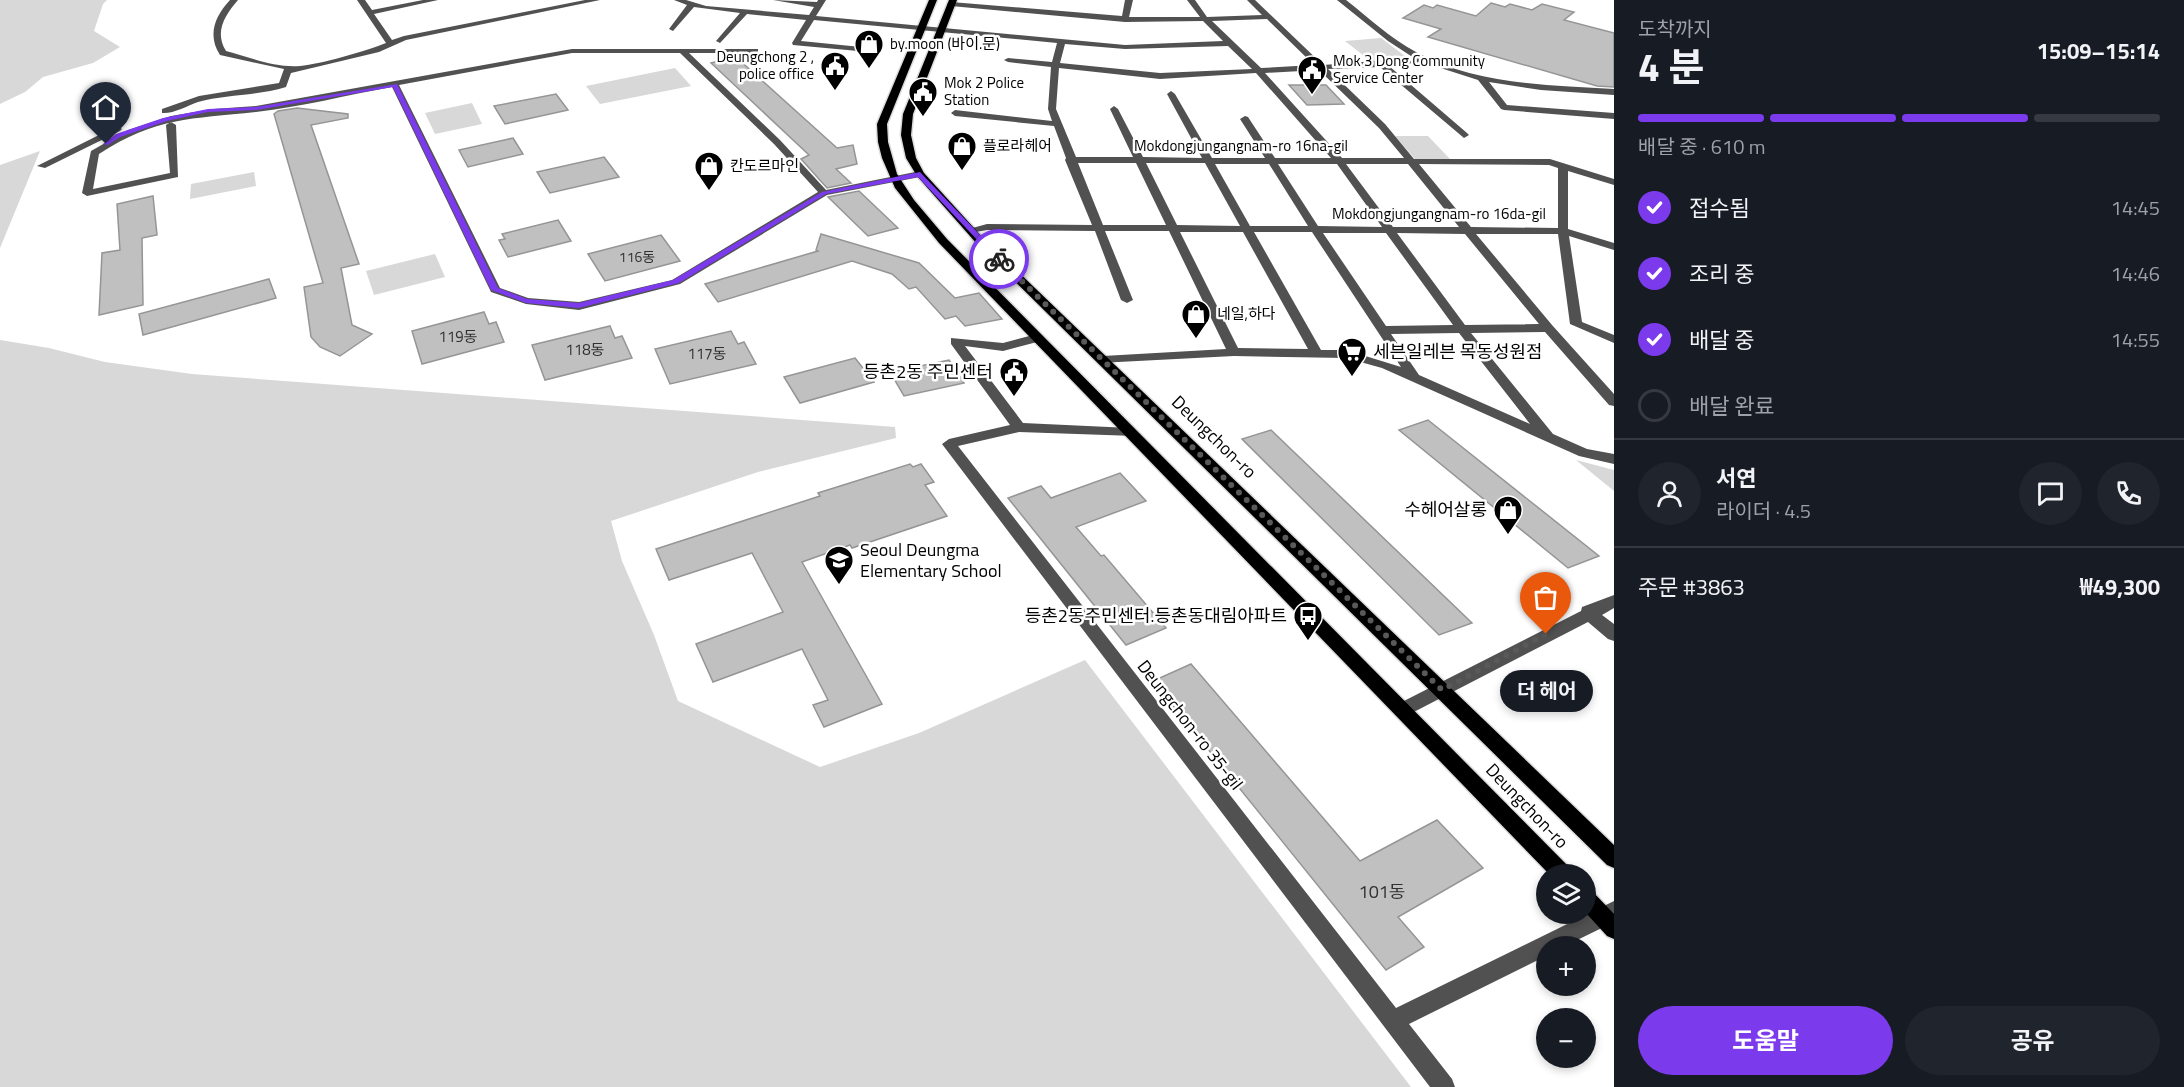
<!DOCTYPE html>
<html lang="ko">
<head>
<meta charset="utf-8">
<style>
	body { margin:0; font-family:"Titillium Web","Noto Sans KR",sans-serif; background:#20242c; color:#f1f3f6; height:100vh; display:flex; flex-direction:column; font-size:22px; white-space:nowrap }
	* { box-sizing:border-box; margin:0 }
	p { font-size:20px; color:#9ea1a6 }
	.icon { flex:none; width:33px; height:33px; fill:none; stroke:currentColor; stroke-width:2; stroke-linecap:round; stroke-linejoin:round }
	.map { position:relative; flex:1; overflow:hidden }
	.panel { display:flex; flex-direction:column; background:#171b24; width:570px }
	.panel>* { flex:none }
	.controls { position:absolute; left:1536px; top:864px; display:grid; gap:12px }
	.controls a { display:grid; place-items:center; width:60px; height:60px; border-radius:50%; background:#171b24; box-shadow:0 3px 9px #0003; font-size:30px }
	.pin { position:absolute; display:grid; place-items:center; width:51px; height:51px; color:#fff; margin:-62px -26px; border-radius:50% 50% 50% 0; rotate:-45deg; box-shadow:0 0 6px #0007 }
	.pin .icon { rotate:45deg }
	.courier { position:absolute; display:grid; place-items:center; width:60px; height:60px; margin:-30px; border:4px solid #7c3aed; border-radius:50%; background:#fff; color:#222; box-shadow:0 2px 8px #0007 }
	.bubble { position:absolute; height:42px; border-radius:21px; background:#171b24; box-shadow:0 3px 9px #0003; font-size:20px; font-weight:700; line-height:42px; text-align:center }
	.headline em { font-style:normal; font-weight:700 }
	.headline div { display:flex; flex-direction:column-reverse }
	.headline { display:flex; align-items:center; justify-content:space-between; height:102px; padding:0 24px }
	h1 { font-size:39px; font-weight:700; line-height:45px }
	.bar { display:grid; grid-template-columns:repeat(4,1fr); gap:9px 6px; align-content:center; height:72px; padding:0 24px }
	.bar i { height:8px; border-radius:4px; background:#363941 }
	.bar .current { background:#7c3aed }
	.bar p { grid-column:span 4 }
	.line { display:flex; align-items:center; gap:15px; padding:0 24px; border-top:2px solid #363941 }
	.line div { flex:1 }
	.round { display:grid; place-items:center; flex:none; width:63px; height:63px; border-radius:32px; background:#20242c }
	ol { padding:0 24px; list-style:none }
	li { display:flex; align-items:center; gap:18px; height:66px }
	li p { margin-inline-start:auto }
	li .icon { padding:6px; border-radius:50%; background:#7c3aed; color:#fff; stroke-width:4 }
	li:last-child { color:#9ea1a6 }
	li i { width:33px; height:33px; border:3px solid #363941; border-radius:50% }
	.button { display:flex; gap:12px; margin-top:auto; padding:12px 24px }
	.button a { flex:1; height:69px; border-radius:36px; background:#7c3aed; color:#fff; font-size:24px; font-weight:700; line-height:69px; text-align:center }
	.button a+a { background:#20242c; color:#f1f3f6 }
	main { display:flex; flex:1; min-height:0 }
	.map>svg:first-child { display:block }
	.green { fill:#d8d8d8 }
	.building { fill:#c0c0c0; stroke:#959595; stroke-width:1.5 }
	.lines { fill:none; stroke-linecap:round; stroke-linejoin:round }
	.major-casing { stroke:#dbdbdb; stroke-width:3 }
	.minor { fill:#515151; fill-rule:evenodd }
	.major { fill:#000; fill-rule:evenodd }
	.route { fill:#7c3aed }
	.done { stroke:#595959; stroke-width:6; stroke-dasharray:0 10.8 }
	.labels { text-anchor:middle; stroke-width:5; stroke-linejoin:round; paint-order:stroke }
	.far-number-label { font-size:14px; fill:#303030 }
	.far-poi-label { font-size:15px; fill:#000; stroke:#fff; text-anchor:start }
	.far-street-label { font-size:15px; fill:#000; stroke:#fff }
	.number-label { font-size:15px; fill:#303030 }
	.poi-label { font-size:18px; fill:#000; stroke:#fff; text-anchor:end }
	.street-label { font-size:18px; fill:#000; stroke:#fff }
	.near-number-label { font-size:18px; fill:#303030 }
</style>
</head>
<body>
<main>
<div class="map">
<svg width="1614" height="1087" viewBox="0 0 1614 1087">
	<rect width="100%" height="100%" fill="#fff"/>
	<g class="green">
		<path d="M 0,0 L 107,0 L 103,4 L 94,31 L 120,47 L 93,63 L 43,77 L 25,92 L 0,104 Z"/>
		<path d="M 1381,38 L 1409,59 L 1373,63 L 1345,41 Z"/>
		<path d="M 675,68 L 691,86 L 600,104 L 586,86 Z"/>
		<path d="M 472,103 L 482,124 L 435,134 L 425,113 Z"/>
		<path d="M 1395,136 L 1428,136 L 1450,159 L 1415,159 Z"/>
		<path d="M 40,151 L 0,248 L 0,165 Z"/>
		<path d="M 254,172 L 256,186 L 190,199 L 191,184 Z"/>
		<path d="M 435,254 L 445,277 L 374,295 L 366,271 Z"/>
		<path d="M 0,340 L 49,348 L 105,362 L 192,374 L 895,427 L 896,438 L 758,472 L 611,521 L 622,561 L 654,635 L 678,701 L 820,767 L 919,733 L 1085,660 L 1411,1087 L 0,1087 Z"/>
		<path d="M 1576,460 L 1614,470 L 1614,491 Z"/>
	</g>
	<g class="building">
		<path d="M 1491,3 L 1505,7 L 1510,4 L 1532,10 L 1542,4 L 1574,12 L 1564,20 L 1614,33 L 1614,87 L 1597,86 L 1428,37 L 1441,29 L 1403,18 L 1424,5 L 1433,8 L 1437,5 L 1476,16 Z"/>
		<path d="M 736,57 L 837,148 L 853,145 L 857,164 L 836,169 L 851,183 L 827,188 L 801,159 L 809,155 L 711,63 Z"/>
		<path d="M 1289,85 L 1326,85 L 1344,104 L 1307,105 Z"/>
		<path d="M 556,94 L 568,110 L 505,124 L 494,106 Z"/>
		<path d="M 297,108 L 348,114 L 348,118 L 311,125 L 359,264 L 341,268 L 352,325 L 372,334 L 340,356 L 320,347 L 311,337 L 304,287 L 323,283 L 274,114 L 278,111 Z"/>
		<path d="M 513,138 L 523,154 L 468,167 L 459,150 Z"/>
		<path d="M 604,157 L 619,177 L 550,193 L 537,172 Z"/>
		<path d="M 859,191 L 898,228 L 868,236 L 828,197 Z"/>
		<path d="M 153,196 L 157,235 L 142,238 L 143,305 L 99,315 L 102,253 L 120,250 L 117,204 Z"/>
		<path d="M 558,220 L 571,241 L 508,257 L 499,240 L 505,239 L 502,234 Z"/>
		<path d="M 821,234 L 919,263 L 955,298 L 979,293 L 1002,319 L 965,326 L 956,316 L 945,319 L 916,287 L 909,289 L 892,274 L 852,261 L 718,302 L 705,284 L 818,251 L 816,250 Z"/>
		<path d="M 661,235 L 680,261 L 605,281 L 588,254 Z"/>
		<path d="M 269,279 L 276,298 L 143,335 L 139,314 Z"/>
		<path d="M 484,312 L 489,324 L 496,322 L 504,342 L 422,364 L 412,331 Z"/>
		<path d="M 610,326 L 615,338 L 622,336 L 632,358 L 545,380 L 532,345 Z"/>
		<path d="M 731,331 L 738,344 L 744,342 L 756,364 L 670,384 L 655,349 Z"/>
		<path d="M 855,358 L 874,382 L 800,403 L 784,377 Z"/>
		<path d="M 949,360 L 964,383 L 904,396 L 890,372 Z"/>
		<path d="M 1428,420 L 1599,556 L 1568,568 L 1399,430 Z"/>
		<path d="M 1271,430 L 1472,623 L 1439,635 L 1242,439 Z"/>
		<path d="M 910,464 L 913,467 L 921,464 L 934,482 L 925,485 L 947,516 L 852,548 L 850,545 L 802,562 L 882,704 L 824,727 L 813,705 L 828,700 L 802,649 L 713,682 L 696,644 L 783,612 L 752,553 L 669,580 L 656,549 L 820,496 L 818,493 Z"/>
		<path d="M 1120,473 L 1146,501 L 1076,527 L 1101,556 L 1104,555 L 1166,628 L 1126,645 L 1008,498 L 1041,486 L 1051,498 Z"/>
		<path d="M 1191,664 L 1360,861 L 1437,820 L 1483,868 L 1398,917 L 1424,947 L 1386,970 L 1153,681 Z"/>
	</g>
	<g class="lines">
		<g class="major-casing">
			<g id="major">
				<path d="M 929,0 L 937,0 L 887,124 L 888,142 L 897,174 L 914,200 L 947,239 L 1569,867 L 1572,874 L 1549,874 L 939,243 L 895,188 L 882,158 L 878,142 L 877,124 Z"/>
				<path d="M 949,0 L 957,0 L 913,114 L 911,135 L 916,158 L 924,173 L 985,240 L 1614,845 L 1614,868 L 1607,865 L 977,244 L 917,176 L 906,158 L 901,135 L 903,114 Z"/>
				<path d="M 1586,889 L 1593,892 L 1614,914 L 1614,939 L 1607,936 L 1586,913 Z"/>
			</g>
		</g>
		<g class="minor">
			<path d="M 230,0 L 238,0 C 225,15 214,32 226,51 C 249,57 275,68 300,66 C 321,64 366,51 386,43 L 357,0 L 365,0 L 372,10 L 423,0 L 438,0 L 374,14 L 392,40 L 404,36 L 585,0 L 600,0 L 406,40 L 379,52 L 291,73 L 286,87 C 257,96 226,94 198,102 C 187,106 173,114 162,113 L 162,109 L 199,96 L 279,83 L 284,69 L 220,55 C 207,35 215,16 230,0 Z"/>
			<path d="M 674,0 L 686,0 L 706,6 L 809,15 L 814,7 L 773,0 L 817,2 L 818,0 L 826,0 L 816,16 L 1125,45 L 1223,41 L 1203,21 L 1125,22 L 951,6 L 947,4 L 951,2 L 1122,16 L 1125,0 L 1133,0 L 1129,17 L 1200,17 L 1187,0 L 1195,0 L 1207,17 L 1262,15 L 1247,0 L 1255,0 L 1323,65 L 1414,58 L 1388,41 L 1337,0 L 1346,0 C 1369,18 1390,38 1416,52 C 1476,85 1548,85 1614,89 L 1614,95 L 1541,90 L 1489,82 L 1507,105 L 1614,113 L 1614,119 L 1504,110 L 1501,109 L 1478,80 L 1422,62 L 1389,66 L 1467,133 L 1469,135 L 1464,138 L 1380,67 L 1328,69 L 1385,124 L 1414,159 L 1550,159 L 1614,179 L 1614,185 L 1568,171 L 1568,229 L 1614,243 L 1614,250 L 1569,236 L 1582,322 L 1614,335 L 1614,343 L 1570,324 L 1558,234 L 1476,234 L 1552,325 L 1614,394 L 1614,406 L 1609,405 L 1545,332 L 1471,333 L 1553,434 L 1587,449 L 1614,454 L 1614,464 L 1579,456 L 1382,368 L 1346,358 L 1234,356 L 1099,363 L 1097,360 L 1099,357 L 1103,356 L 1226,349 L 1169,231 L 1105,231 L 1133,300 L 1127,303 L 1121,300 L 1095,231 L 987,230 L 970,233 L 965,230 L 987,224 L 1092,225 L 1065,160 L 1066,158 L 1054,126 L 955,116 L 951,113 L 955,110 L 1052,121 L 1048,109 L 1051,67 L 1008,62 L 1004,60 L 1008,58 L 1052,62 L 1057,43 L 814,20 L 801,41 L 861,47 L 861,51 L 858,51 L 793,45 L 792,43 L 806,20 L 747,14 L 720,43 L 716,41 L 740,13 L 694,7 L 673,31 L 669,29 L 687,5 ZM 1267,19 L 1314,65 L 1261,68 L 1212,21 ZM 1065,44 L 1125,49 L 1228,46 L 1252,69 L 1160,73 L 1060,63 ZM 1059,68 L 1160,79 L 1256,73 L 1331,158 L 1275,158 L 1248,117 L 1245,116 L 1240,119 L 1265,158 L 1212,158 L 1175,94 L 1171,91 L 1167,94 L 1202,158 L 1143,157 L 1118,109 L 1114,106 L 1110,109 L 1133,157 L 1076,157 L 1056,109 ZM 1319,70 L 1379,128 L 1404,158 L 1342,158 L 1265,73 ZM 1078,163 L 1136,163 L 1166,225 L 1103,225 ZM 1146,163 L 1205,163 L 1240,226 L 1177,225 ZM 1215,164 L 1269,164 L 1308,226 L 1250,226 ZM 1278,164 L 1337,164 L 1382,227 L 1318,226 ZM 1346,164 L 1408,164 L 1459,227 L 1393,227 ZM 1419,164 L 1549,165 L 1558,168 L 1558,228 L 1471,227 ZM 1180,232 L 1243,232 L 1308,349 L 1238,348 ZM 1254,232 L 1312,232 L 1401,367 L 1346,350 L 1321,350 ZM 1323,233 L 1386,233 L 1453,325 L 1386,326 ZM 1397,233 L 1465,234 L 1539,324 L 1465,325 ZM 1459,333 L 1530,424 L 1419,375 L 1391,334 Z"/>
			<path d="M 572,49 L 758,49 L 758,53 L 689,53 L 780,140 L 826,190 L 920,171 L 925,174 L 920,177 L 827,195 L 680,284 L 579,310 L 526,304 L 491,292 L 392,87 C 347,95 301,107 256,112 C 191,119 156,117 99,154 L 93,189 L 170,173 L 166,125 L 171,122 L 176,125 L 178,177 L 87,196 L 82,193 L 91,151 L 128,130 L 171,116 L 213,109 L 256,106 ZM 572,53 L 680,53 L 774,144 L 818,192 L 672,280 L 579,302 L 528,298 L 500,288 L 399,85 Z"/>
			<path d="M 117,126 L 122,129 L 120,131 L 45,168 L 37,166 Z"/>
			<path d="M 1037,334 L 1041,335 L 1041,341 L 1003,351 L 965,346 L 1023,423 L 1130,428 L 1137,433 L 1135,436 L 1019,432 L 958,446 L 1396,1008 L 1614,901 L 1614,922 L 1565,946 L 1546,946 L 1546,956 L 1409,1024 L 1452,1079 L 1455,1087 L 1430,1087 L 942,444 L 949,439 L 1010,425 L 951,344 L 951,338 L 1003,343 Z"/>
			<path d="M 1614,595 L 1614,608 L 1602,615 L 1614,624 L 1614,641 L 1608,639 L 1588,622 L 1408,715 L 1402,718 L 1396,715 L 1393,710 L 1396,705 L 1581,611 L 1582,607 Z"/>
		</g>
		<use href="#major" class="major"/>
	</g>
	<path class="route" d="M 397,84 L 498,288 L 527,299 L 579,303 L 673,280 L 822,192 L 920,172 L 1003,259 L 997,261 L 918,177 L 826,194 L 679,283 L 579,308 L 526,303 L 491,290 L 393,87 L 256,110 L 208,112 L 167,121 L 120,137 L 108,145 L 103,144 L 116,134 L 163,118 L 208,109 L 256,107 Z"/>
	<g class="lines">
		<path class="done" d="M 999,259 L 1442,690 L 1546,634"/>
	</g>
	<defs>
		<g id="shop-pin" transform="scale(1.5)"><path d="M0 17L-7.5 6A9.5 9.5 0 1 1 7.5 6Z" fill="#000" stroke="#fff"/><path d="M-5-2.5h2.3a2.7 3.5 0 0 1 5.4 0H5L5.5 6h-11ZM-1.5-2.5h3a1.5 2.3 0 0 0-3 0Z" fill="#fff"/></g>
		<g id="civic-pin" transform="scale(1.5)"><path d="M0 17L-7.5 6A9.5 9.5 0 1 1 7.5 6Z" fill="#000" stroke="#fff"/><path d="M-.6-6.5H3V-4.5H.6V-3L4-1V1h2V6H-6V1h2V-1L-.6-3ZM-1.2 2.5V6h2.4V2.5Z" fill="#fff"/></g>
		<g id="supermarket-pin" transform="scale(1.5)"><path d="M0 17L-7.5 6A9.5 9.5 0 1 1 7.5 6Z" fill="#000" stroke="#fff"/><path d="M-6-5.5h2.5l.6 2H6L4.5 2H-2.5L-4.4-4H-6ZM-1.5 3.2a1.3 1.3 0 1 0 .1 0ZM3 3.2a1.3 1.3 0 1 0 .1 0Z" fill="#fff"/></g>
		<g id="school-pin" transform="scale(1.5)"><path d="M0 17L-7.5 6A9.5 9.5 0 1 1 7.5 6Z" fill="#000" stroke="#fff"/><path d="M0-5L7-2L0 1L-7-2ZM-4 1L0 2.5L4 1V4Q0 6-4 4Z" fill="#fff"/></g>
		<g id="bus-pin" transform="scale(1.5)"><path d="M0 17L-7.5 6A9.5 9.5 0 1 1 7.5 6Z" fill="#000" stroke="#fff"/><path d="M-5-6H5V4H4V6H2V4H-2V6H-4V4H-5ZM-3.5-4V0h7V-4ZM-3.5 1.2v1.5H-2V1.2ZM2 1.2v1.5H3.5V1.2Z" fill="#fff"/></g>
	</defs>
	<g fill-rule="evenodd">
		<use href="#shop-pin" x="869" y="44"/>
		<use href="#civic-pin" x="835" y="66"/>
		<use href="#civic-pin" x="1312" y="70"/>
		<use href="#civic-pin" x="923" y="92"/>
		<use href="#shop-pin" x="962" y="146"/>
		<use href="#shop-pin" x="709" y="166"/>
		<use href="#shop-pin" x="1196" y="314"/>
		<use href="#supermarket-pin" x="1352" y="352"/>
		<use href="#civic-pin" x="1014" y="372"/>
		<use href="#shop-pin" x="1508" y="510"/>
		<use href="#school-pin" x="839" y="560"/>
		<use href="#bus-pin" x="1308" y="616"/>
	</g>
	<g class="labels">
		<g class="far-number-label">
			<text x="637" y="262">116동</text>
		</g>
		<g class="far-poi-label">
			<text x="890" y="49">by.moon (바이.문)</text>
			<text x="814" y="62" text-anchor="end">Deungchong 2 ,<tspan x="814" dy="17">police office</tspan></text>
			<text x="1333" y="66">Mok 3 Dong Community<tspan x="1333" dy="17">Service Center</tspan></text>
			<text x="944" y="88">Mok 2 Police<tspan x="944" dy="17">Station</tspan></text>
			<text x="983" y="151">플로라헤어</text>
			<text x="730" y="171">칸도르마인</text>
			<text x="1217" y="319">네일,하다</text>
		</g>
		<g class="far-street-label">
			<text x="1241" y="151">Mokdongjungangnam-ro 16na-gil</text>
			<text x="1439" y="219">Mokdongjungangnam-ro 16da-gil</text>
		</g>
		<g class="number-label">
			<text x="458" y="342">119동</text>
			<text x="585" y="355">118동</text>
			<text x="707" y="359">117동</text>
		</g>
		<g class="poi-label">
			<text x="1373" y="358" text-anchor="start">세븐일레븐 목동성원점</text>
			<text x="993" y="378">등촌2동 주민센터</text>
			<text x="1487" y="516">수헤어살롱</text>
			<text x="860" y="556" text-anchor="start">Seoul Deungma<tspan x="860" dy="21">Elementary School</tspan></text>
			<text x="1287" y="622">등촌2동주민센터.등촌동대림아파트</text>
		</g>
		<g class="street-label">
			<text transform="translate(1214 437) rotate(44)" y="6">Deungchon-ro</text>
			<text transform="translate(1190 725) rotate(52)" y="6">Deungchon-ro 35-gil</text>
			<text transform="translate(1527 806) rotate(46)" y="6">Deungchon-ro</text>
		</g>
		<g class="near-number-label">
			<text x="1382" y="898">101동</text>
		</g>
	</g>
</svg>
<div class="controls">
<a><svg class="icon" aria-label="layers" viewBox="0 0 24 24"><path d="M12 4l9 5-9 5-9-5zM3 14l9 5 9-5"/></svg></a>
<a>+</a>
<a>−</a>
</div>
<div class="pin" style="left:1546px;top:634px;background:#ea580c"><svg class="icon" aria-label="bag" viewBox="0 0 24 24"><path d="M5 8h14l-1 12H6zM9 8a3 3 0 0 1 6 0"/></svg></div>
<div class="pin" style="left:106px;top:144px;background:#1f2937"><svg class="icon" aria-label="home" viewBox="0 0 24 24"><path d="M3 11l9-7 9 7M6 9v11h12V9"/></svg></div>
<div class="courier" style="left:999px;top:259px"><svg class="icon" aria-label="bike" viewBox="0 0 24 24"><circle cx="6" cy="16" r="4"/><circle cx="18" cy="16" r="4"/><path d="M6 16l4-8h5l3 8M10 8l3 8H6M13 5h3"/></svg></div>
<div class="bubble" style="left:1500px;top:670px;width:93px">더 헤어</div>
</div>
<section class="panel">
<div class="headline"><div><h1>4 분</h1><p>도착까지</p></div><em>15:09–15:14</em></div>
<div class="bar"><i class="current"></i><i class="current"></i><i class="current"></i><i></i><p>배달 중 · 610 m</p></div>
<ol>
<li><svg class="icon" aria-label="check" viewBox="0 0 24 24"><path d="M5 12l5 5 9-10"/></svg>접수됨<p>14:45</p></li>
<li><svg class="icon" aria-label="check" viewBox="0 0 24 24"><path d="M5 12l5 5 9-10"/></svg>조리 중<p>14:46</p></li>
<li><svg class="icon" aria-label="check" viewBox="0 0 24 24"><path d="M5 12l5 5 9-10"/></svg>배달 중<p>14:55</p></li>
<li><i></i>배달 완료</li>
</ol>
<div class="line" style="height:108px"><a class="round"><svg class="icon" aria-label="person" viewBox="0 0 24 24"><circle cx="12" cy="8" r="4"/><path d="M4 21q1-7 8-7t8 7"/></svg></a><div><b>서연</b><p>라이더 · 4.5</p></div><a class="round"><svg class="icon" aria-label="chat" viewBox="0 0 24 24"><path d="M4 5h16v11H9l-5 4z"/></svg></a><a class="round"><svg class="icon" aria-label="phone" viewBox="0 0 24 24"><path d="M5 4h4l2 5-3 2q2 4 5 5l2-3 5 2v4C11 20 4 13 5 4z"/></svg></a></div>
<div class="line" style="height:78px"><div>주문 #3863</div><b>₩49,300</b></div>
<div class="button"><a>도움말</a><a>공유</a></div>
</section>
</main>
</body>
</html>
